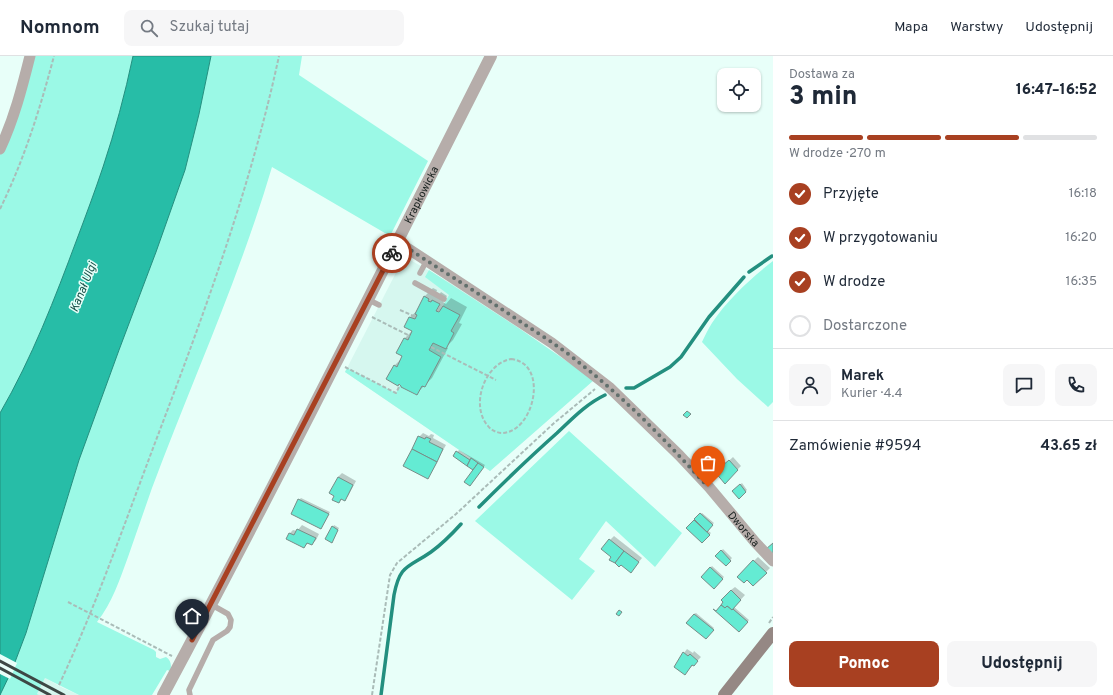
<!DOCTYPE html>
<html lang="pl">
<head>
<meta charset="utf-8">
<style>
	body { margin:0; font-family:Overpass,sans-serif; background:#f6f6f7; color:#1f2937; height:100vh; display:flex; flex-direction:column; font-size:15px; white-space:nowrap }
	* { box-sizing:border-box; margin:0 }
	p { font-size:13px; color:#747a83 }
	.icon { flex:none; width:22px; height:22px; fill:none; stroke:currentColor; stroke-width:2; stroke-linecap:round; stroke-linejoin:round }
	.map { position:relative; flex:1; overflow:hidden }
	.side { display:flex; flex-direction:column; background:#fff; width:340px }
	.side>* { flex:none }
	.controls { position:absolute; left:717px; top:12px; display:grid; gap:8px }
	.controls a { display:grid; place-items:center; width:44px; height:44px; border-radius:8px; background:#fff; box-shadow:0 1px 3px #0004; font-size:20px }
	.pin { position:absolute; display:grid; place-items:center; width:34px; height:34px; color:#fff; margin:-41px -17px; border-radius:50% 50% 50% 0; rotate:-45deg; box-shadow:0 0 4px #0007 }
	.pin .icon { rotate:45deg }
	.courier { position:absolute; display:grid; place-items:center; width:40px; height:40px; margin:-20px; border:3px solid #a84021; border-radius:50%; background:#fff; color:#222; box-shadow:0 1px 5px #0007 }
	.summary em { font-style:normal; font-weight:800 }
	.summary div { display:flex; flex-direction:column-reverse }
	.summary { display:flex; align-items:center; justify-content:space-between; height:68px; padding:0 16px }
	h1 { font-size:26px; font-weight:800; line-height:30px }
	.bar { display:grid; grid-template-columns:repeat(4,1fr); gap:6px 4px; align-content:center; height:48px; padding:0 16px }
	.bar i { height:5px; border-radius:3px; background:#e0e1e3 }
	.bar .current { background:#a84021 }
	.bar p { grid-column:span 4 }
	.line { display:flex; align-items:center; gap:10px; padding:0 16px; border-top:1px solid #e0e1e3 }
	.line div { flex:1 }
	.round { display:grid; place-items:center; flex:none; width:42px; height:42px; border-radius:8px; background:#f6f6f7 }
	ol { padding:0 16px; list-style:none }
	li { display:flex; align-items:center; gap:12px; height:44px }
	li p { margin-inline-start:auto }
	li .icon { padding:4px; border-radius:50%; background:#a84021; color:#fff; stroke-width:4 }
	li:last-child { color:#747a83 }
	li i { width:22px; height:22px; border:2px solid #e0e1e3; border-radius:50% }
	.button { display:flex; gap:8px; margin-top:auto; padding:8px 16px }
	.button a { flex:1; height:46px; border-radius:8px; background:#a84021; color:#fff; font-size:16px; font-weight:800; line-height:46px; text-align:center }
	.button a+a { background:#f6f6f7; color:#1f2937 }
	header { display:flex; align-items:center; gap:24px; box-sizing:border-box; height:56px; padding:0 20px; background:#fff; border-bottom:1px solid #e0e1e3 }
	header strong { font-size:19px }
	nav { display:flex; gap:22px; margin-inline-start:auto; font-size:14px }
	.search { width:280px; height:36px; background:#f6f6f7; display:flex; align-items:center; gap:10px; box-sizing:border-box; padding:0 14px; border-radius:8px; color:#747a83; font-size:15px }
	main { display:flex; flex:1; min-height:0 }
	.map>svg:first-child { display:block }
	.built { fill:#d6f7ef }
	.green { fill:#9bf9e6 }
	.water { fill:#27bda7; stroke:#238f7f }
	.pier { fill:#e8fff9 }
	.shadow { fill:#0003 }
	.lines { fill:none; stroke-linecap:round; stroke-linejoin:round }
	.stream { stroke:#238f7f; stroke-width:3.5 }
	.building { fill:#64ebd3; stroke:#788d88 }
	.path { stroke:#aabcb8; stroke-width:2; stroke-dasharray:4 2; stroke-linecap:butt }
	.service { stroke:#b6adaa; stroke-width:5.5 }
	.minor { stroke:#b6adaa; stroke-width:11 }
	.tertiary { stroke:#b6adaa; stroke-width:12 }
	.secondary { stroke:#958884; stroke-width:12 }
	.rail { stroke:#3d4845; stroke-width:3 }
	.done { stroke:#62706d; stroke-width:4; stroke-dasharray:0 7.2 }
	.route { stroke:#a84021; stroke-width:5 }
	.labels { text-anchor:middle; stroke-width:3; stroke-linejoin:round; paint-order:stroke }
	.street-label { font-size:11px; fill:#1a2321; stroke:#e8fff9 }
	.water-label { font-size:12px; font-style:italic; fill:#185148; stroke:#e8fff9 }
</style>
</head>
<body>
<header>
<strong>Nomnom</strong>
<div class="search"><svg class="icon" aria-label="search" viewBox="0 0 24 24"><circle cx="10" cy="10" r="6"/><path d="M15 15l6 6"/></svg>Szukaj tutaj</div>
<nav><a>Mapa</a><a>Warstwy</a><a>Udostępnij</a></nav>
</header>
<main>
<div class="map">
<svg width="773" height="639" viewBox="0 0 773 639">
	<rect width="100%" height="100%" fill="#e8fff9"/>
	<g class="built">
		<path d="M 403,203 L 412,205 L 454,229 L 487,250 L 594,324 L 490,415 L 345,316 Z"/>
		<path d="M 45,622 L 63,632 L 79,639 L 39,639 L 37,638 Z"/>
	</g>
	<g class="green">
		<path d="M 30,0 L 133,0 C 125,38 115,75 103,111 C 95,135 86,159 77,183 C 55,242 32,302 0,357 L 0,93 Z"/>
		<path d="M 211,0 L 302,0 L 299,19 L 428,105 L 390,180 L 272,111 C 240,220 192,325 152,432 C 144,455 136,478 128,501 C 120,523 112,547 97,566 L 154,594 L 156,596 L 156,601 L 160,603 L 166,601 C 171,604 172,610 170,615 L 167,614 L 152,639 L 79,639 L 45,622 L 37,638 L 39,639 L 0,639 L 12,614 L 26,577 L 79,404 L 119,294 L 156,196 L 185,114 L 199,58 Z"/>
		<path d="M 773,205 L 773,346 L 768,351 L 737,323 L 702,286 C 705,280 708,273 712,267 C 727,244 751,222 773,205 Z"/>
		<path d="M 429,214 L 517,271 L 594,324 L 490,415 L 345,316 L 347,312 L 396,337 L 400,329 L 401,331 L 416,339 L 422,330 L 425,331 L 441,301 L 429,294 L 433,287 L 446,293 L 454,277 L 451,275 L 460,259 L 443,250 L 449,239 L 425,221 Z"/>
		<path d="M 569,375 L 682,477 L 655,511 L 606,465 L 579,503 L 595,515 L 572,544 L 475,465 Z"/>
	</g>
	<path class="water" d="M 133,0 L 211,0 L 199,58 L 185,114 L 156,196 L 119,294 L 79,404 L 26,577 L 12,614 L 0,639 L 0,357 C 32,302 55,242 77,183 C 86,159 95,135 103,111 C 115,75 125,38 133,0 Z"/>
	<path class="pier" d="M 0,598 L 17,607 L 10,623 L 0,618 Z"/>
	<g class="shadow">
		<path d="M 433,232 L 437,234 L 436,237 L 439,239 L 441,236 L 447,240 L 443,246 L 446,248 L 451,242 L 467,251 L 459,267 L 462,268 L 453,284 L 446,291 L 448,292 L 432,322 L 416,338 L 394,310 L 404,300 L 397,296 L 405,282 L 413,274 L 410,261 L 418,254 L 425,240 Z"/>
		<path d="M 423,377 L 429,380 L 431,378 L 434,379 L 433,382 L 446,389 L 438,403 L 419,381 Z"/>
		<path d="M 459,394 L 485,409 L 472,427 L 474,414 L 454,400 Z"/>
		<path d="M 733,401 L 741,410 L 725,426 L 720,413 Z"/>
		<path d="M 342,417 L 356,425 L 348,440 L 344,444 L 342,442 L 339,446 L 338,421 Z"/>
		<path d="M 742,427 L 747,434 L 739,441 L 733,435 Z"/>
		<path d="M 301,442 L 330,456 L 322,471 L 299,444 Z"/>
		<path d="M 702,457 L 714,467 L 707,474 L 711,477 L 702,486 L 687,472 Z"/>
		<path d="M 302,469 L 319,478 L 316,484 L 312,488 L 308,487 L 304,491 L 290,477 L 293,474 L 297,475 Z"/>
		<path d="M 334,469 L 339,472 L 333,484 L 333,471 Z"/>
		<path d="M 614,480 L 642,502 L 634,512 L 610,484 Z"/>
		<path d="M 723,493 L 732,502 L 726,509 L 717,500 Z"/>
		<path d="M 758,501 L 770,512 L 753,529 L 747,523 L 738,520 Z"/>
		<path d="M 712,510 L 724,521 L 714,531 L 702,521 Z"/>
		<path d="M 735,531 L 745,539 L 734,551 L 749,564 L 739,575 L 725,546 L 731,534 Z"/>
		<path d="M 696,557 L 714,572 L 707,580 L 694,558 Z"/>
		<path d="M 687,593 L 693,597 L 694,595 L 701,601 L 688,614 L 684,597 Z"/>
	</g>
	<g class="lines">
		<g class="stream">
			<path d="M 749,216 L 772,200"/>
			<path d="M 626,332 L 634,332 L 670,311 L 681,301 L 709,261 L 744,221"/>
			<path d="M 479,451 C 504,426 530,401 557,377 C 572,363 586,348 605,339"/>
			<path d="M 381,639 L 394,539 C 400,508 408,512 431,496 C 442,488 452,478 461,468"/>
		</g>
	</g>
	<g class="building">
		<path d="M 424,240 L 429,243 L 428,245 L 431,246 L 432,244 L 440,248 L 436,255 L 439,256 L 443,250 L 460,259 L 451,275 L 454,277 L 446,293 L 433,287 L 429,294 L 441,301 L 425,331 L 422,330 L 417,339 L 401,331 L 401,330 L 399,328 L 398,330 L 386,323 L 394,309 L 397,311 L 402,300 L 396,297 L 404,282 L 408,284 L 412,275 L 404,271 L 409,261 L 415,263 L 417,259 L 415,258 Z"/>
		<path d="M 687,355 L 691,358 L 687,362 L 683,359 Z"/>
		<path d="M 418,380 L 425,383 L 426,381 L 431,383 L 429,386 L 443,393 L 437,406 L 412,393 Z"/>
		<path d="M 412,393 L 437,406 L 428,423 L 403,410 Z"/>
		<path d="M 456,395 L 470,404 L 467,410 L 453,400 Z"/>
		<path d="M 471,402 L 478,407 L 473,414 L 467,410 Z"/>
		<path d="M 729,404 L 738,414 L 725,428 L 715,416 Z"/>
		<path d="M 478,407 L 484,411 L 470,430 L 464,426 Z"/>
		<path d="M 338,421 L 353,429 L 345,445 L 341,443 L 339,447 L 332,444 L 334,440 L 329,437 Z"/>
		<path d="M 740,428 L 746,436 L 739,443 L 732,435 Z"/>
		<path d="M 298,443 L 329,458 L 321,473 L 291,458 Z"/>
		<path d="M 700,457 L 713,469 L 707,476 L 694,463 Z"/>
		<path d="M 694,464 L 710,479 L 702,487 L 686,472 Z"/>
		<path d="M 332,470 L 338,474 L 332,487 L 325,483 Z"/>
		<path d="M 297,473 L 316,482 L 312,489 L 307,487 L 304,492 L 286,483 L 289,477 L 294,479 Z"/>
		<path d="M 609,483 L 624,495 L 615,507 L 609,504 L 611,501 L 601,493 Z"/>
		<path d="M 773,487 L 773,500 L 766,493 Z"/>
		<path d="M 721,494 L 731,505 L 726,510 L 715,500 Z"/>
		<path d="M 624,495 L 639,506 L 631,517 L 621,509 L 619,511 L 615,507 Z"/>
		<path d="M 753,504 L 767,517 L 753,530 L 747,524 L 744,527 L 737,521 Z"/>
		<path d="M 710,511 L 723,523 L 714,533 L 701,521 Z"/>
		<path d="M 731,534 L 741,544 L 732,554 L 727,550 L 725,552 L 721,549 L 723,546 L 721,544 Z"/>
		<path d="M 721,549 L 725,552 L 727,550 L 732,554 L 733,553 L 748,566 L 739,576 L 713,553 L 716,555 Z"/>
		<path d="M 619,554 L 622,556 L 619,560 L 616,558 Z"/>
		<path d="M 694,558 L 714,574 L 706,583 L 686,567 Z"/>
		<path d="M 683,596 L 688,600 L 690,598 L 698,605 L 694,610 L 692,609 L 685,619 L 674,611 Z"/>
	</g>
	<g class="lines">
		<g class="path">
			<path d="M 0,153 C 24,104 40,53 54,0"/>
			<path d="M 400,254 L 416,261"/>
			<path d="M 438,255 L 441,249"/>
			<path d="M 372,261 L 410,280"/>
			<path d="M 431,291 L 496,324"/>
			<path d="M 511,303 C 550,307 534,378 501,377 C 496,376 492,375 488,370 C 470,350 484,308 511,303 Z"/>
			<path d="M 345,311 L 396,337 L 400,329"/>
			<path d="M 68,546 L 172,600"/>
			<path d="M 769,567 L 773,561"/>
			<path d="M 59,629 C 97,548 126,463 158,379 C 205,255 251,130 279,0"/>
			<path d="M 372,639 L 390,519 L 397,507 L 456,458 L 553,368 L 595,333"/>
		</g>
		<g class="service">
			<path d="M 420,217 L 427,204"/>
			<path d="M 415,227 L 444,243"/>
			<path d="M 369,244 L 379,249"/>
			<path d="M 190,639 L 189,634 L 213,584 L 227,575 L 230,571 L 231,564 L 228,558 L 212,549"/>
		</g>
		<g class="minor">
			<path d="M 0,93 C 14,63 22,32 30,0"/>
			<path id="s1" d="M 398,186 L 552,287 L 609,331 L 679,399 L 709,431 L 755,486 L 773,505"/>
		</g>
		<path class="tertiary" id="s2" d="M 163,639 C 276,428 383,214 491,0"/>
		<path class="secondary" d="M 724,639 L 773,577"/>
		<g class="rail">
			<path d="M 0,605 L 64,639"/>
			<path d="M 0,612 L 50,639"/>
		</g>
	</g>
	<g class="lines">
		<path class="done" d="M 392,197 L 398,186 C 438,212 478,237 518,264 C 539,278 562,292 582,309 C 628,345 669,388 708,431"/>
		<path class="route" d="M 192,584 L 392,197"/>
	</g>
	<g class="labels">
		<g class="street-label">
			<text dy="4" stroke="none"><textPath href="#s2" startOffset="563">Krapkowicka</textPath></text>
			<text dy="4" stroke="none"><textPath href="#s1" startOffset="452">Dworska</textPath></text>
		</g>
		<g class="water-label">
			<text transform="translate(83 231) rotate(-68)" y="4">Kanał Ulgi</text>
		</g>
	</g>
</svg>
<div class="controls">
<a><svg class="icon" aria-label="locate" viewBox="0 0 24 24"><circle cx="12" cy="12" r="6"/><path d="M12 2v4M12 18v4M2 12h4M18 12h4"/></svg></a>
</div>
<div class="pin" style="left:708px;top:431px;background:#ea580c"><svg class="icon" aria-label="bag" viewBox="0 0 24 24"><path d="M5 8h14l-1 12H6zM9 8a3 3 0 0 1 6 0"/></svg></div>
<div class="pin" style="left:192px;top:584px;background:#1f2937"><svg class="icon" aria-label="home" viewBox="0 0 24 24"><path d="M3 11l9-7 9 7M6 9v11h12V9"/></svg></div>
<div class="courier" style="left:392px;top:197px"><svg class="icon" aria-label="bike" viewBox="0 0 24 24"><circle cx="6" cy="16" r="4"/><circle cx="18" cy="16" r="4"/><path d="M6 16l4-8h5l3 8M10 8l3 8H6M13 5h3"/></svg></div>
</div>
<section class="side">
<div class="summary"><div><h1>3 min</h1><p>Dostawa za</p></div><em>16:47–16:52</em></div>
<div class="bar"><i class="current"></i><i class="current"></i><i class="current"></i><i></i><p>W drodze · 270 m</p></div>
<ol>
<li><svg class="icon" aria-label="check" viewBox="0 0 24 24"><path d="M5 12l5 5 9-10"/></svg>Przyjęte<p>16:18</p></li>
<li><svg class="icon" aria-label="check" viewBox="0 0 24 24"><path d="M5 12l5 5 9-10"/></svg>W przygotowaniu<p>16:20</p></li>
<li><svg class="icon" aria-label="check" viewBox="0 0 24 24"><path d="M5 12l5 5 9-10"/></svg>W drodze<p>16:35</p></li>
<li><i></i>Dostarczone</li>
</ol>
<div class="line" style="height:72px"><a class="round"><svg class="icon" aria-label="person" viewBox="0 0 24 24"><circle cx="12" cy="8" r="4"/><path d="M4 21q1-7 8-7t8 7"/></svg></a><div><b>Marek</b><p>Kurier · 4.4</p></div><a class="round"><svg class="icon" aria-label="chat" viewBox="0 0 24 24"><path d="M4 5h16v11H9l-5 4z"/></svg></a><a class="round"><svg class="icon" aria-label="phone" viewBox="0 0 24 24"><path d="M5 4h4l2 5-3 2q2 4 5 5l2-3 5 2v4C11 20 4 13 5 4z"/></svg></a></div>
<div class="line" style="height:52px"><div>Zamówienie #9594</div><b>43.65 zł</b></div>
<div class="button"><a>Pomoc</a><a>Udostępnij</a></div>
</section>
</main>
</body>
</html>
